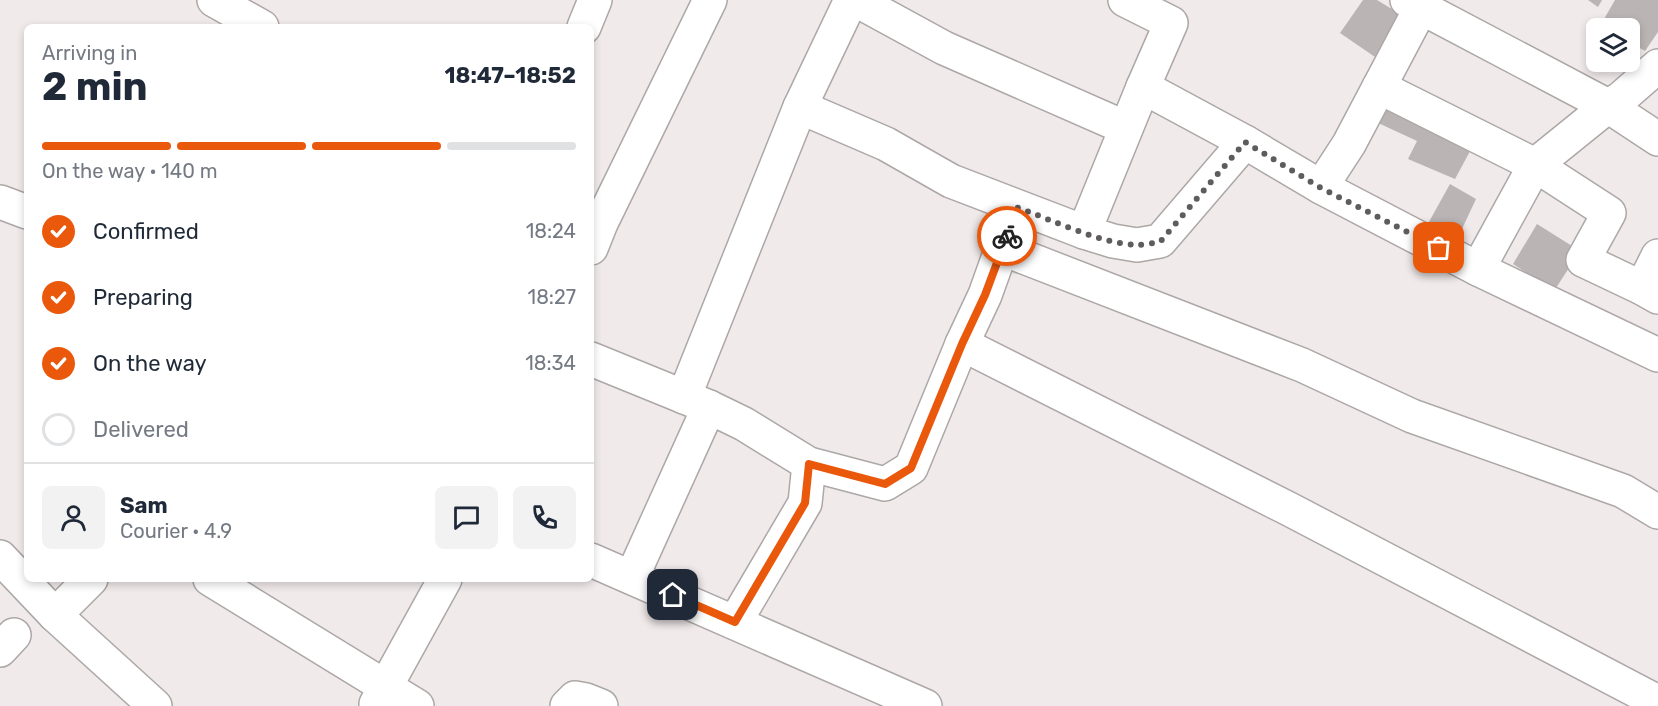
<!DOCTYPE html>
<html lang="en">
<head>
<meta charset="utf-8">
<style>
	body { margin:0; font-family:Rubik,sans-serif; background:#f2f2f3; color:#1f2937; height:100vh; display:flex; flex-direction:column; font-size:22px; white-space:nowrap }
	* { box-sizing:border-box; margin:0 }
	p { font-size:20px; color:#747a83 }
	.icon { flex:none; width:33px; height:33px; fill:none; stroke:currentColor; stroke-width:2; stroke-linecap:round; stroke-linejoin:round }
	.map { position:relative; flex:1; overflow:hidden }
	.drawer { position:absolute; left:24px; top:24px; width:570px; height:558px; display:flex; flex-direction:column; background:#fff; border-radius:9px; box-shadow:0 3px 9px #0003 }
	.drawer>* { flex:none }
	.tools { position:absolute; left:1586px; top:18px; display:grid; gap:12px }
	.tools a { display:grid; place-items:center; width:54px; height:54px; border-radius:9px; background:#fff; box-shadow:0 3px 9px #0003; font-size:30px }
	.pin { position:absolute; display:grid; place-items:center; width:51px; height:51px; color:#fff; margin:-26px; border-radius:12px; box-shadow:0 3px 9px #0006 }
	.courier { position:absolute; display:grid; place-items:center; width:60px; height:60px; margin:-30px; border:4px solid #ea580c; border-radius:50%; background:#fff; color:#222; box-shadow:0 2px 8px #0007 }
	.overview em { font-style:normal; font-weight:700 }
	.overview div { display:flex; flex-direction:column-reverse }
	.overview { display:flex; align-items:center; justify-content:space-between; height:102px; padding:0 18px }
	h1 { font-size:39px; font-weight:700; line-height:45px }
	.bar { display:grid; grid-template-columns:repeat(4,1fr); gap:9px 6px; align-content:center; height:72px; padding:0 18px }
	.bar i { height:8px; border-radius:4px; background:#e0e1e3 }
	.bar .current { background:#ea580c }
	.bar p { grid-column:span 4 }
	.line { display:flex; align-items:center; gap:15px; padding:0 18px; border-top:2px solid #e0e1e3 }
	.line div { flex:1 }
	.round { display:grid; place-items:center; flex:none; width:63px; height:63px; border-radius:9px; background:#f2f2f3 }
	ol { padding:0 18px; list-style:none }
	li { display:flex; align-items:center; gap:18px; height:66px }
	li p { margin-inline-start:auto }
	li .icon { padding:6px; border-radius:50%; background:#ea580c; color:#fff; stroke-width:4 }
	li:last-child { color:#747a83 }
	li i { width:33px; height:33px; border:3px solid #e0e1e3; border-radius:50% }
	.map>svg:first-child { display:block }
	.building { fill:#bab4b4 }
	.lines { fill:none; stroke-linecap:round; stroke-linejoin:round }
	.minor-casing { stroke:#ada7a7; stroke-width:36 }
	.minor { stroke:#fff; stroke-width:33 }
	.done { stroke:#5f5c5c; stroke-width:6; stroke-dasharray:0 10.8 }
	.route { stroke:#ea580c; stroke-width:8 }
</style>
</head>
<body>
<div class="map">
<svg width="1658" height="706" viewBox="0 0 1658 706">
	<rect width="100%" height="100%" fill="#f1eaeb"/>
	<g class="building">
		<path d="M 1363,0 L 1377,0 L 1405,17 L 1378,59 L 1340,33 Z"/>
		<path d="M 1588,0 L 1602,0 L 1598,7 Z"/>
		<path d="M 1615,0 L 1658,0 L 1658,32 L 1645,51 L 1629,42 L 1629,28 L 1605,28 L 1600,26 Z"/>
		<path d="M 1388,100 L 1475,142 L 1455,179 L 1408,159 L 1417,141 L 1376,122 Z"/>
		<path d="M 1450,184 L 1476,199 L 1454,246 L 1425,229 Z"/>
		<path d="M 1537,224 L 1580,251 L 1554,291 L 1513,264 Z"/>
	</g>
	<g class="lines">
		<g class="minor-casing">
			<g id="minor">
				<path d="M 214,0 L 262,27"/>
				<path d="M 856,0 L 944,48 L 1126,128"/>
				<path d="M 1125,0 L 1171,23 L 1143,87"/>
				<path d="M 1407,0 L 1608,106 L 1658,139"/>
				<path d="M 584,27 L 595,0"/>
				<path d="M 1379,87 L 1535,165 L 1609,213 L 1583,260 L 1642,288 L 1658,297"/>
				<path d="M 800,107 L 851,0"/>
				<path d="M 1321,187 L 1478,269 L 1658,355"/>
				<path d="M 0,202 L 27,212"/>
				<path d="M 1084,232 L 1143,87 L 1245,142"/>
				<path d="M 591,248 L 601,223 L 710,0"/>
				<path d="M 1003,249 L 1302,365 L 1412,416 L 1623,491 L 1658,512"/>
				<path d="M 1478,269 L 1535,165 L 1608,106 L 1620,99 L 1658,66"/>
				<path d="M 1642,288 L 1658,256"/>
				<path d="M 962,344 L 1289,509 L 1658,702"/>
				<path d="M 591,359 L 709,407 L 744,424 L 809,464 L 885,484 L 911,468 L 962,344 L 985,295 L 1009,228"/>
				<path d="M 684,397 L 800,107 L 886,144 L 951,181 L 1084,232 L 1113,241 L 1137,245 L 1160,241 L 1245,142 L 1321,187 L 1349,144 L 1425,0"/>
				<path d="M 0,557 L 55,615 L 91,579"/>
				<path d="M 591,560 L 925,706"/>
				<path d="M 632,577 L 709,407"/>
				<path d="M 210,579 L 417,706"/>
				<path d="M 55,615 L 155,706"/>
				<path d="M 735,622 L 805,503 L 809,464"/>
				<path d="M 0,650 L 14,635"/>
				<path d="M 376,704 L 445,579"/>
				<path d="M 567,706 L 575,698 L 586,700 L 601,706"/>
			</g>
		</g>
		<use href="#minor" class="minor"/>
	</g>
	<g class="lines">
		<path class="done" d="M 1007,236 L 1016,207 C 1050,219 1101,244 1137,245 C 1144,245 1152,243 1160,242 L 1245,142 L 1321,188 L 1439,248"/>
		<path class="route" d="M 673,595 L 735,622 L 805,503 L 809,464 L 885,484 L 911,468 L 962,344 L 985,295 L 1007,236"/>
	</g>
</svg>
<div class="tools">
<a><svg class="icon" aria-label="layers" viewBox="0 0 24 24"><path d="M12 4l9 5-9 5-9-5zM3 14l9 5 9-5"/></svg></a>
</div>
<div class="pin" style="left:1439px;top:248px;background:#ea580c"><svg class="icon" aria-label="bag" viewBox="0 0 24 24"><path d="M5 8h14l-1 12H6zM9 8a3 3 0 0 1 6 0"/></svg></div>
<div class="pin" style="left:673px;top:595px;background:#1f2937"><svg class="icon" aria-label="home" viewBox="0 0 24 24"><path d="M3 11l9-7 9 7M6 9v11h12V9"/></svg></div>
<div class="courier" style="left:1007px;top:236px"><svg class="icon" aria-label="bike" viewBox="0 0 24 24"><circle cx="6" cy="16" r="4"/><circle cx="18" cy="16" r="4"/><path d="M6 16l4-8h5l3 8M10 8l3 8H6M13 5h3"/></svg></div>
<section class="drawer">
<div class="overview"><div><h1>2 min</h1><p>Arriving in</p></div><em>18:47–18:52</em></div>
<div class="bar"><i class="current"></i><i class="current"></i><i class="current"></i><i></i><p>On the way · 140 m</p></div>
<ol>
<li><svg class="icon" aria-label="check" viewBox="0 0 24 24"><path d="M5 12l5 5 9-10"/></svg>Confirmed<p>18:24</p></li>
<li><svg class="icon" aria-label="check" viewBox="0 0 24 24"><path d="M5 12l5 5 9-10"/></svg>Preparing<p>18:27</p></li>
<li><svg class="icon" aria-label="check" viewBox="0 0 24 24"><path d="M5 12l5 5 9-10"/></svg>On the way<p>18:34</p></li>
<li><i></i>Delivered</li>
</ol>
<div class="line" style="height:108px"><a class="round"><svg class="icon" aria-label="person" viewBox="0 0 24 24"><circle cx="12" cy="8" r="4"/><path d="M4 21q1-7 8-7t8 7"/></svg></a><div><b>Sam</b><p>Courier · 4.9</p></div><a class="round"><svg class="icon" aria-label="chat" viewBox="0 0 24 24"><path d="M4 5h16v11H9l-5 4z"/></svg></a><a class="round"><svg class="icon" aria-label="phone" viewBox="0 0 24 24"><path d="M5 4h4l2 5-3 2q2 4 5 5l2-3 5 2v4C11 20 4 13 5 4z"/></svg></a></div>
</section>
</div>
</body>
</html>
